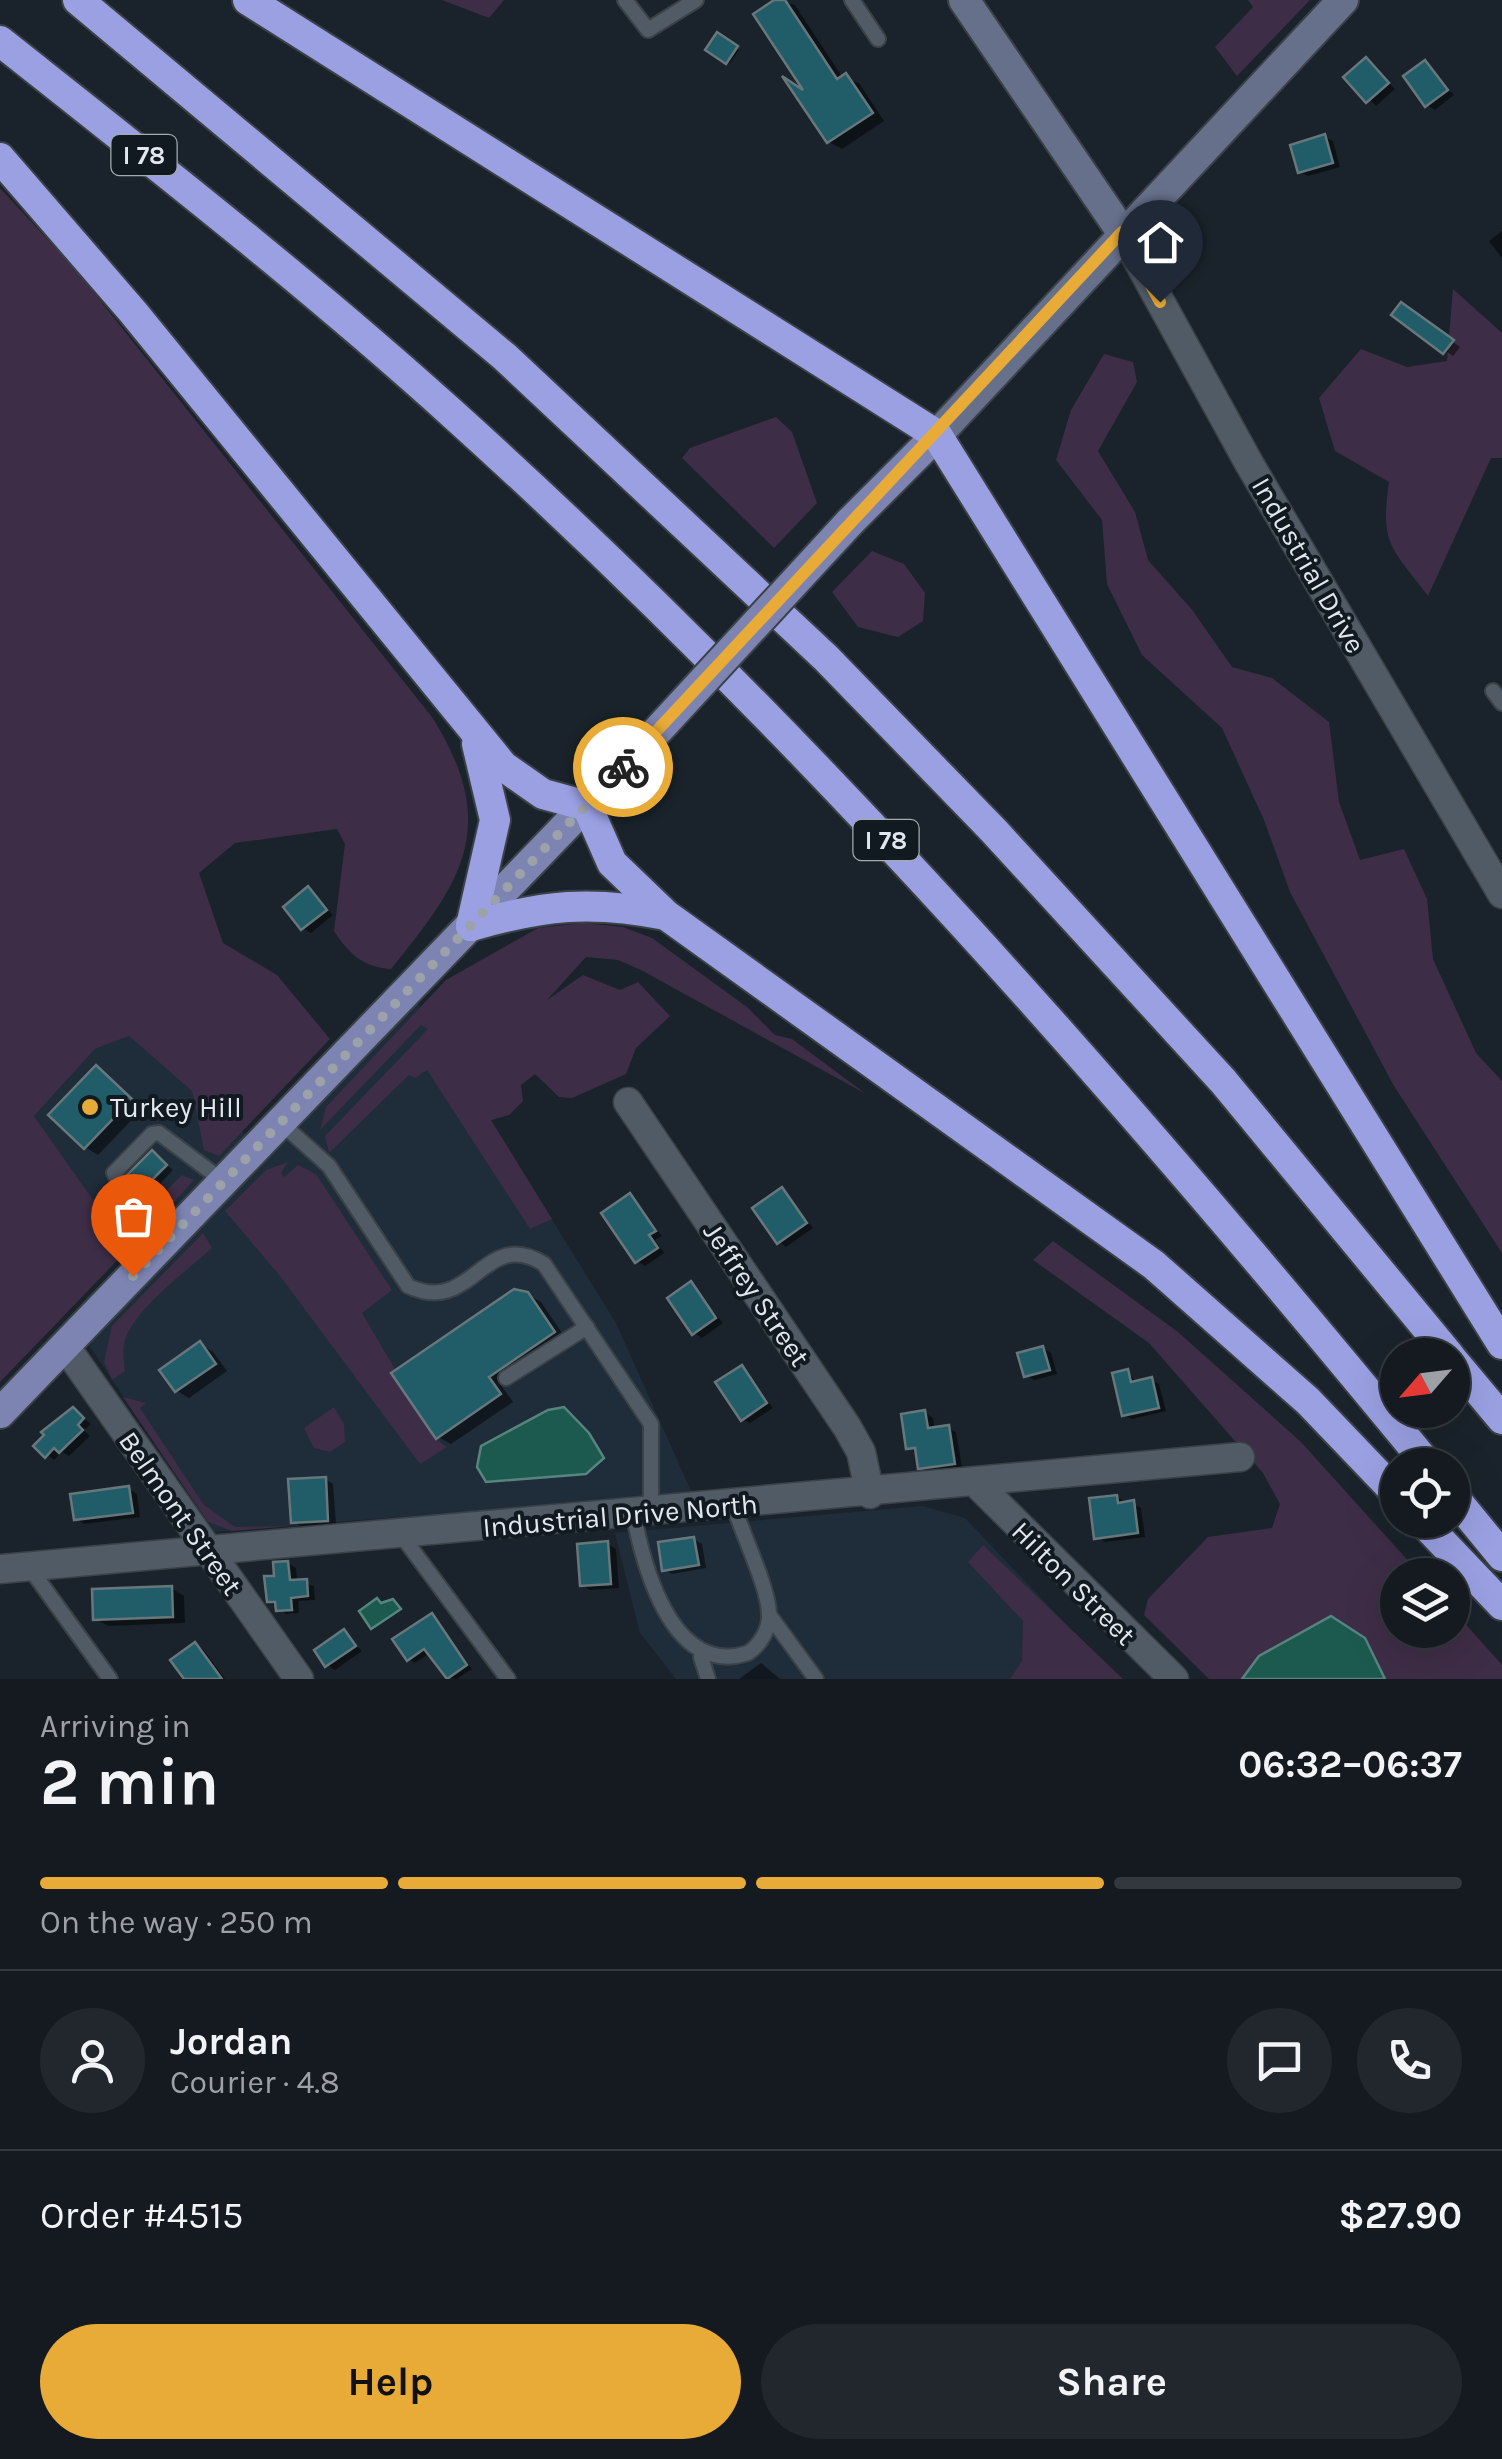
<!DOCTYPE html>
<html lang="en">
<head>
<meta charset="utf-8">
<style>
	body { margin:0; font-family:Karla,sans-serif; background:#21272d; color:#f1f3f6; height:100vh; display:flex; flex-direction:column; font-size:38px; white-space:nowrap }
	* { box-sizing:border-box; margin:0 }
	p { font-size:32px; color:#9da1a5 }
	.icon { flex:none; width:55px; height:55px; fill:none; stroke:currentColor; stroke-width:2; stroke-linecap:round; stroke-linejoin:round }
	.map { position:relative; height:1679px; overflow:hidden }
	.drawer { display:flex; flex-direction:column; background:#141a20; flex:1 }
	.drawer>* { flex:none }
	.needle { width:65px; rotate:242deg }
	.controls { position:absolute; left:1380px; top:1338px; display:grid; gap:20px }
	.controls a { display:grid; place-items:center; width:90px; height:90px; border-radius:50%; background:#141a20; box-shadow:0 10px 40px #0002,0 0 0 2px #33383e; font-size:50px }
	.pin { position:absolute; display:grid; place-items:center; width:85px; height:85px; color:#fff; margin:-102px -42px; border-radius:50% 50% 50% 0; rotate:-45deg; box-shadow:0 0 10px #0007 }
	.pin .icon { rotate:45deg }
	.courier { position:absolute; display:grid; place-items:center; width:100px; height:100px; margin:-50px; border:8px solid #e8ab37; border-radius:50%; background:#fff; color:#222; box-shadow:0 2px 12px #0007 }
	.headline em { font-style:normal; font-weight:700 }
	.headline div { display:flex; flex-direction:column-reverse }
	.headline { display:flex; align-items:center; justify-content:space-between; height:170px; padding:0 40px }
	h1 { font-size:65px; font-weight:700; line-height:75px }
	.bar { display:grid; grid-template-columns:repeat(4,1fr); gap:15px 10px; align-content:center; height:120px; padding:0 40px }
	.bar i { height:12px; border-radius:8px; background:#33383e }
	.bar .selected { background:#e8ab37 }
	.bar p { grid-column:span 4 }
	.line { display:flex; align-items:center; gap:25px; padding:0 40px; border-top:2px solid #33383e }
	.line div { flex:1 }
	.round { display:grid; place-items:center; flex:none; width:105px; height:105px; border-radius:52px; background:#21272d }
	.button { display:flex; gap:20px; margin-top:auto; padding:20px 40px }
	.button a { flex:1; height:115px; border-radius:60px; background:#e8ab37; color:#111; font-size:40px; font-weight:700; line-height:115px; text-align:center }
	.button a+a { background:#21272d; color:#f1f3f6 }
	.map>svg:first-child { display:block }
	.built { fill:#1f2c39 }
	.green { fill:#3e2d46 }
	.water { fill:#1c594f; stroke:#57847e; stroke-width:2.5 }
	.shadow { fill:#0007 }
	.building { fill:#205d69; stroke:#67777b; stroke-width:2.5 }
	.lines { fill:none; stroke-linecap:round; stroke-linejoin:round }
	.lane-casing { stroke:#3a4147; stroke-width:18 }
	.street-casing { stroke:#3a4147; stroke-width:31 }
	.secondary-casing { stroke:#3a4147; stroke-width:34 }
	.primary-casing { stroke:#3a4147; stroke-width:34 }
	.highway-casing { stroke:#3a4147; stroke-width:34 }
	.lane { stroke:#515b65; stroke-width:14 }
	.street { stroke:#515b65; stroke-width:28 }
	.secondary { stroke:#67708b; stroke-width:30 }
	.primary { stroke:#7d84b1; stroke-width:30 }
	.highway { stroke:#9ba0e3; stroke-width:30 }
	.primary-bridge-casing { stroke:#3a4147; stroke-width:34; stroke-linecap:butt }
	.primary-bridge { stroke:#7d84b1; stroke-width:30 }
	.done { stroke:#9ca2a9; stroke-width:10; stroke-dasharray:0 18 }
	.route { stroke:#e8ab37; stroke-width:12 }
	.poi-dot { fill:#e8ab37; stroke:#111a21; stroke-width:4 }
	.labels { text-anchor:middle; stroke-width:8; stroke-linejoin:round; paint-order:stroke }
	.shield { fill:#111a21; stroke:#a3aab0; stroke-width:2.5 }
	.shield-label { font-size:25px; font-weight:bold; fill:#e2e7ed }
	.street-label { font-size:28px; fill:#e2e7ed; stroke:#111a21 }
	.poi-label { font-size:28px; fill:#e2e7ed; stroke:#111a21; text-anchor:start }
</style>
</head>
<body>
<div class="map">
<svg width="1502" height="1679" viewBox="0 0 1502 1679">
	<rect width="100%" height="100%" fill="#1a232b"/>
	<g class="built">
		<path d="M 416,1000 L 616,1323 L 692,1493 L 215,1532 L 88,1344 L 138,1284 L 34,1116 L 95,1049 L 129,1036 L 266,1152 Z"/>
		<path d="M 923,1506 L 965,1518 L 1118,1679 L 676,1679 L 640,1633 L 615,1533 Z"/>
	</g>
	<g class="green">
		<path d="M 442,0 L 504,0 L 489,18 Z"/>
		<path d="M 1248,0 L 1310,0 L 1237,76 L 1215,47 L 1253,7 Z"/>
		<path d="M 0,188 L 75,269 L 432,717 C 500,825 464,880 391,969 C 363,967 349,954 334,931 L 345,844 L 337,829 L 235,843 L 199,873 L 223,943 L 277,975 L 330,1039 L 219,1156 L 204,1150 L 192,1091 L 129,1036 L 95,1049 L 34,1116 L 98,1207 L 128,1227 L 133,1244 L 0,1382 Z"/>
		<path d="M 1453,289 L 1502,333 L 1502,458 L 1491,458 L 1428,596 C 1391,547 1380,545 1389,482 L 1335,451 L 1319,398 L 1361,349 L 1407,367 L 1447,361 Z"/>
		<path d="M 1104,354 L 1133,362 L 1137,382 L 1098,451 L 1135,512 L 1148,560 L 1193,611 L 1232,667 L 1272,678 L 1329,722 L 1339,802 L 1360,860 L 1404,849 L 1427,899 L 1433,959 L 1476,1053 L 1502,1081 L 1502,1253 L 1394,1086 L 1290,892 L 1264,820 L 1222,728 L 1142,655 L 1107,584 L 1102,520 L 1056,460 L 1071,410 Z"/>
		<path d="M 776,417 L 792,432 L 817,503 L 774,548 L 682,458 L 690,448 Z"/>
		<path d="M 872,551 L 904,564 L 925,593 L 923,621 L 898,637 L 858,627 L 832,592 Z"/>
		<path d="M 583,923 L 623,927 L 652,938 L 747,1007 L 775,1035 L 792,1039 L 866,1094 L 641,970 L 618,960 L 586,957 L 547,1000 L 583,975 L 620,990 L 638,982 L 670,1016 L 636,1048 L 626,1074 L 572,1098 L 559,1097 L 535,1074 L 521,1085 L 523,1101 L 509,1115 L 491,1120 L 552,1219 L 530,1229 L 427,1070 L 415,1078 L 409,1075 L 329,1153 L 325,1136 L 428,1029 L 421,1025 L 320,1130 L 326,1107 L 446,980 L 538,928 Z"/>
		<path d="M 288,1162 L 281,1173 L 284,1177 L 298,1165 L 316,1174 L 392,1290 L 362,1313 L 436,1439 L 447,1447 L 420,1464 L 280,1276 L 225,1211 L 266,1170 Z"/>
		<path d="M 182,1175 L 194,1180 L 160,1217 L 153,1214 L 155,1202 Z"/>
		<path d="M 203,1233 L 212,1248 C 187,1271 136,1307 125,1340 C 122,1349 124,1361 125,1371 L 112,1380 L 104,1362 L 112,1326 Z"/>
		<path d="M 1053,1241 L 1178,1332 L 1301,1442 L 1421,1575 L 1398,1575 L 1398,1630 L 1452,1630 L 1453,1610 L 1502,1665 L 1502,1679 L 1209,1679 L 1144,1615 L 1148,1599 L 1208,1537 L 1272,1528 L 1280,1504 L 1263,1473 L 1149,1343 L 1033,1260 Z"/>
		<path d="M 123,1397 L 146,1403 L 140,1408 L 204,1505 L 235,1527 L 291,1526 L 232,1531 L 208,1522 Z"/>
		<path d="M 334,1407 L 344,1424 L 345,1442 L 330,1452 L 314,1448 L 304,1428 Z"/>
		<path d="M 983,1545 L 1123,1679 L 1010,1679 L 1022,1661 L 1023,1621 L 968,1562 Z"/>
	</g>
	<g class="water">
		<path d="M 564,1407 L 589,1433 L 604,1458 L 586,1474 L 486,1482 L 477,1467 L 481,1446 L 548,1410 Z"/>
		<path d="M 377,1598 L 381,1603 L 393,1599 L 401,1609 L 371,1629 L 359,1611 Z"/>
		<path d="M 1331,1616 L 1365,1638 L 1385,1679 L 1242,1679 L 1259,1656 Z"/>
	</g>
	<g class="shadow">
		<path d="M 779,0 L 795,5 L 843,78 L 859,83 L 884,121 L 842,149 L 829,142 Z"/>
		<path d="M 718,36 L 739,50 L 730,63 L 709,49 Z"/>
		<path d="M 1366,60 L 1395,89 L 1376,106 L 1347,77 Z"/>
		<path d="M 1425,63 L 1454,95 L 1435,110 L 1427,105 Z"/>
		<path d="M 1324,137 L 1333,141 L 1340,167 L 1308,176 L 1300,172 Z"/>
		<path d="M 1502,231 L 1502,258 L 1489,241 Z"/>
		<path d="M 1410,310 L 1460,347 L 1453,356 L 1395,315 Z"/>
		<path d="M 309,889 L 333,915 L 311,933 L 303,928 Z"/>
		<path d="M 96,1068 L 143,1108 L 98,1155 L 85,1147 Z"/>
		<path d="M 152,1153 L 173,1170 L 150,1194 L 142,1189 Z"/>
		<path d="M 782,1190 L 813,1228 L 786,1247 L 779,1242 Z"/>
		<path d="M 630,1196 L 662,1236 L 655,1240 L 664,1253 L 645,1266 L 637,1261 Z"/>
		<path d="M 691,1284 L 723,1323 L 702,1338 L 694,1333 Z"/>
		<path d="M 527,1294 L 541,1302 L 566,1339 L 500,1384 L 513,1402 L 451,1444 L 438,1437 Z"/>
		<path d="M 200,1344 L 213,1352 L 227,1371 L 189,1398 L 177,1391 Z"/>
		<path d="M 1043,1348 L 1051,1353 L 1057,1374 L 1034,1380 L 1026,1375 Z"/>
		<path d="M 742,1368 L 773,1408 L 750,1423 L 742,1419 Z"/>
		<path d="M 1128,1372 L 1137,1383 L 1151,1380 L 1159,1384 L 1166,1411 L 1132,1419 L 1124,1415 Z"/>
		<path d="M 74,1410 L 91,1424 L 84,1430 L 90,1436 L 69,1456 L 62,1452 L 54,1460 L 37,1446 L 65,1413 Z"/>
		<path d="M 925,1413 L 933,1418 L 935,1430 L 948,1428 L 956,1432 L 962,1467 L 928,1472 L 920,1467 L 918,1453 L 909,1448 Z"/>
		<path d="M 325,1479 L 333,1484 L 336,1524 L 301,1526 L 293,1522 Z"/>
		<path d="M 129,1489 L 137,1494 L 140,1517 L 84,1524 L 76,1519 Z"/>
		<path d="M 1116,1497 L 1141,1508 L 1145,1537 L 1105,1542 L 1097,1537 Z"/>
		<path d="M 693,1539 L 702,1544 L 706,1568 L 672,1574 L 664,1569 Z"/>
		<path d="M 608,1544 L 616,1549 L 619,1588 L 590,1590 L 582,1585 Z"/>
		<path d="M 288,1563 L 296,1568 L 297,1582 L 314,1586 L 315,1600 L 298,1601 L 299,1613 L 286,1614 L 269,1601 Z"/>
		<path d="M 171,1588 L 184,1596 L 185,1623 L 108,1626 L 96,1619 Z"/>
		<path d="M 432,1616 L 472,1669 L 457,1679 L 447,1678 L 430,1653 L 415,1663 L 408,1659 Z"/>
		<path d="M 344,1632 L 362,1651 L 335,1670 L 327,1665 Z"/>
		<path d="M 195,1645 L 203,1649 L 225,1679 L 187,1679 Z"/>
		<path d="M 761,1663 L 780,1679 L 739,1679 Z"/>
	</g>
	<g class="building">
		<path d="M 774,0 L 785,0 L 837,79 L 846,73 L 873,113 L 827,143 L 782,76 L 803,90 L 753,14 Z"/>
		<path d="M 717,32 L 738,46 L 726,64 L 705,50 Z"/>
		<path d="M 1366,57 L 1389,83 L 1366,103 L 1343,77 Z"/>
		<path d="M 1425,60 L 1448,90 L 1425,107 L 1403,76 Z"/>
		<path d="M 1325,134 L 1333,163 L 1298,173 L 1290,145 Z"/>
		<path d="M 1401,302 L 1454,340 L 1443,354 L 1391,315 Z"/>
		<path d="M 308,886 L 327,910 L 301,930 L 283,907 Z"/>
		<path d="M 96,1065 L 132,1099 L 84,1149 L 48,1115 Z"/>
		<path d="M 152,1150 L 167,1165 L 141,1191 L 127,1175 Z"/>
		<path d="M 782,1187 L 807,1223 L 777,1244 L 752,1208 Z"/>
		<path d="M 630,1193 L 656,1231 L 649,1235 L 658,1248 L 635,1263 L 601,1213 Z"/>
		<path d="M 691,1281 L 716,1318 L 692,1335 L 667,1298 Z"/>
		<path d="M 514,1289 L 528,1292 L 555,1332 L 489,1377 L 501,1394 L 436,1439 L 391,1373 Z"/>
		<path d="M 200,1341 L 216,1364 L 175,1392 L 159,1370 Z"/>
		<path d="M 1043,1346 L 1050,1370 L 1024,1377 L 1017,1353 Z"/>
		<path d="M 742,1365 L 767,1403 L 741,1421 L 715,1382 Z"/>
		<path d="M 1128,1369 L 1131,1382 L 1152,1377 L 1159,1408 L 1122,1416 L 1112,1373 Z"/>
		<path d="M 73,1407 L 84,1418 L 78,1425 L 83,1430 L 59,1453 L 54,1448 L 45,1458 L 33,1446 L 44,1435 L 41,1432 Z"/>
		<path d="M 925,1410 L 928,1428 L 949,1425 L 955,1464 L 918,1469 L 915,1448 L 906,1449 L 901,1414 Z"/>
		<path d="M 326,1477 L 328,1521 L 291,1523 L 288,1479 Z"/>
		<path d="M 129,1486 L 133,1513 L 74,1520 L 70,1494 Z"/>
		<path d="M 1117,1495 L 1118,1503 L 1134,1500 L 1138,1533 L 1094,1539 L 1089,1498 Z"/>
		<path d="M 694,1537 L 699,1565 L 662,1571 L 658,1542 Z"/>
		<path d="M 608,1541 L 611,1584 L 580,1586 L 577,1544 Z"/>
		<path d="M 288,1561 L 290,1580 L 307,1579 L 308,1596 L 291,1598 L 292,1610 L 276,1611 L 275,1602 L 267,1602 L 264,1576 L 274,1576 L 273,1562 Z"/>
		<path d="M 172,1586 L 173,1617 L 93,1620 L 92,1589 Z"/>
		<path d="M 432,1613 L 467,1665 L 447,1679 L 424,1649 L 407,1661 L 392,1639 Z"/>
		<path d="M 344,1629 L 356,1646 L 325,1667 L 314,1650 Z"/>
		<path d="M 195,1642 L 222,1679 L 184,1679 L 170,1660 Z"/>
	</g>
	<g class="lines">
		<g class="lane-casing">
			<g id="lane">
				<path d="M 625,0 L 648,30 L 696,0"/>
				<path d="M 852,0 L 878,39"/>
				<path d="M 1493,691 L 1502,703"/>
				<path d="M 280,1122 L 329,1166 L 408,1286 C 473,1317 483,1226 544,1264 L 651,1424 L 651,1510"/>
				<path d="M 156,1252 L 114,1173 L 152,1134 L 159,1133 L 223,1181"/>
				<path d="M 506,1378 L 587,1327"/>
				<path d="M 633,1512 C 642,1559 670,1679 748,1653 C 760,1645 770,1629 769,1614 C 769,1589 742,1533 733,1504"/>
				<path d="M 402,1536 L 508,1679"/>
				<path d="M 29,1567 L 110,1679"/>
				<path d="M 770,1616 L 816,1679"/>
				<path d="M 701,1657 L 708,1679"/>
			</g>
		</g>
		<g class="street-casing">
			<g id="street">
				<path d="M 1122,232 L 1250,465 L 1502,894"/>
				<path d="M 628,1102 L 847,1427 L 861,1452 L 870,1494"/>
				<path d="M 65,1346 L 299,1679"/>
				<path d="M 977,1484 L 1174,1679"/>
				<path d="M 0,1569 L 1240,1457"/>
			</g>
		</g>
		<g class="secondary-casing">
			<g id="secondary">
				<path d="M 964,0 L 1122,232"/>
				<path d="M 937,435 L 1343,0"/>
			</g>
		</g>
		<g class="primary-casing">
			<g id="primary">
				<path d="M 849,523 L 937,435"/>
				<path d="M 0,1413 L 647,742"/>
			</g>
		</g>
		<g class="highway-casing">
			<g id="highway">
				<path d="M 78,0 L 505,357 L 826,658 L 994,831 L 1223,1081 L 1449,1355"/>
				<path d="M 248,0 L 937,435 L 1502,1344"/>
				<path d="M 0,41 C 154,163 309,284 455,416 C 810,736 1125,1096 1428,1465"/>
				<path d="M 0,158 L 133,312 L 503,766 L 543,794 L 587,806 L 612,863 L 663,912"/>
				<path d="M 471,926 C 544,905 591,900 666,915 L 1154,1265 L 1308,1401 L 1398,1495"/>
				<path d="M 471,926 L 495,820 L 477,744"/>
				<path d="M 1452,1359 L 1502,1419"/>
				<path d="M 1452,1495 L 1502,1556"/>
				<path d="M 1421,1520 L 1502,1605"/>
			</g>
		</g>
		<use href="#lane" class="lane"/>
		<use href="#street" class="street"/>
		<use href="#secondary" class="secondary"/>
		<use href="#primary" class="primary"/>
		<use href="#highway" class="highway"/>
		<g class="primary-bridge-casing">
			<path id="primary-bridge" d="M 647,742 L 849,523"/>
		</g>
		<use href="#primary-bridge" class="primary-bridge"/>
	</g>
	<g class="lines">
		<path class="done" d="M 133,1276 L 623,767"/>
		<path class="route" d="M 623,767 L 1122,232 L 1160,302"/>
	</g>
	<circle class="poi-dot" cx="90" cy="1107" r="10"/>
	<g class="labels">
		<g class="shield">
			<rect x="111.5" y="135" width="65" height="40" rx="8"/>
			<rect x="853.5" y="820" width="65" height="40" rx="8"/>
		</g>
		<g class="shield-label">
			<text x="144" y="164">I 78</text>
			<text x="886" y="849">I 78</text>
		</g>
		<g class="street-label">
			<text transform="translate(1309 565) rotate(60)" y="10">Industrial Drive</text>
			<text transform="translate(757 1294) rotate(56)" y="10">Jeffrey Street</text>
			<text transform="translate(181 1513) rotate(55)" y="10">Belmont Street</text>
			<text transform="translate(620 1515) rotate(-5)" y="10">Industrial Drive North</text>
			<text transform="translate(1074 1583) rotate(45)" y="10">Hilton Street</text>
		</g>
		<g class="poi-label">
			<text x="110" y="1117">Turkey Hill</text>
		</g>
	</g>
</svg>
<div class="controls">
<a><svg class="needle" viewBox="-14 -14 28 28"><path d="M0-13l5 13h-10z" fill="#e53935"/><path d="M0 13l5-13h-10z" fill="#9da1a5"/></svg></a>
<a><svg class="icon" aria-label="locate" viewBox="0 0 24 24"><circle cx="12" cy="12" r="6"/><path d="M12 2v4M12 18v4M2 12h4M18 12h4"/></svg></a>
<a><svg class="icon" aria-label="layers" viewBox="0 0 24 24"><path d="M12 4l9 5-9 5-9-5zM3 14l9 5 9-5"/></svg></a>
</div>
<div class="pin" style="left:133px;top:1276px;background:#ea580c"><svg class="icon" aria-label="bag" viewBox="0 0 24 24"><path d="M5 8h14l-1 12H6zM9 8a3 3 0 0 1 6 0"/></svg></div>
<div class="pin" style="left:1160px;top:302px;background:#1f2937"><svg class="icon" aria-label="home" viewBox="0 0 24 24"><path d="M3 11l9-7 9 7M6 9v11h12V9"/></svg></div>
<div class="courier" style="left:623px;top:767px"><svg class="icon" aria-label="bike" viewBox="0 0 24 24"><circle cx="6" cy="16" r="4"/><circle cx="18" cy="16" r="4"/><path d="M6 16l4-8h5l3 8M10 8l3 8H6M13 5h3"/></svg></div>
</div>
<section class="drawer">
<div class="headline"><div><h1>2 min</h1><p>Arriving in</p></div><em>06:32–06:37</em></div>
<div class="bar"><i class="selected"></i><i class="selected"></i><i class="selected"></i><i></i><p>On the way · 250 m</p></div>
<div class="line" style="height:180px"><a class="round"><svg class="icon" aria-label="person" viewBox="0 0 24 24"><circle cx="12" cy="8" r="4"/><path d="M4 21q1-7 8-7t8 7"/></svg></a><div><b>Jordan</b><p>Courier · 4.8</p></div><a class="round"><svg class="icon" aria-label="chat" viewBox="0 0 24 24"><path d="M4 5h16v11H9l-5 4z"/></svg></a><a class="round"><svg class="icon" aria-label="phone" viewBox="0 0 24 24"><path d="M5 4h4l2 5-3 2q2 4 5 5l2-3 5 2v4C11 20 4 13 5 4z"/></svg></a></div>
<div class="line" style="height:130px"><div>Order #4515</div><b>$27.90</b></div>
<div class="button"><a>Help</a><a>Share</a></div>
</section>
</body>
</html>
